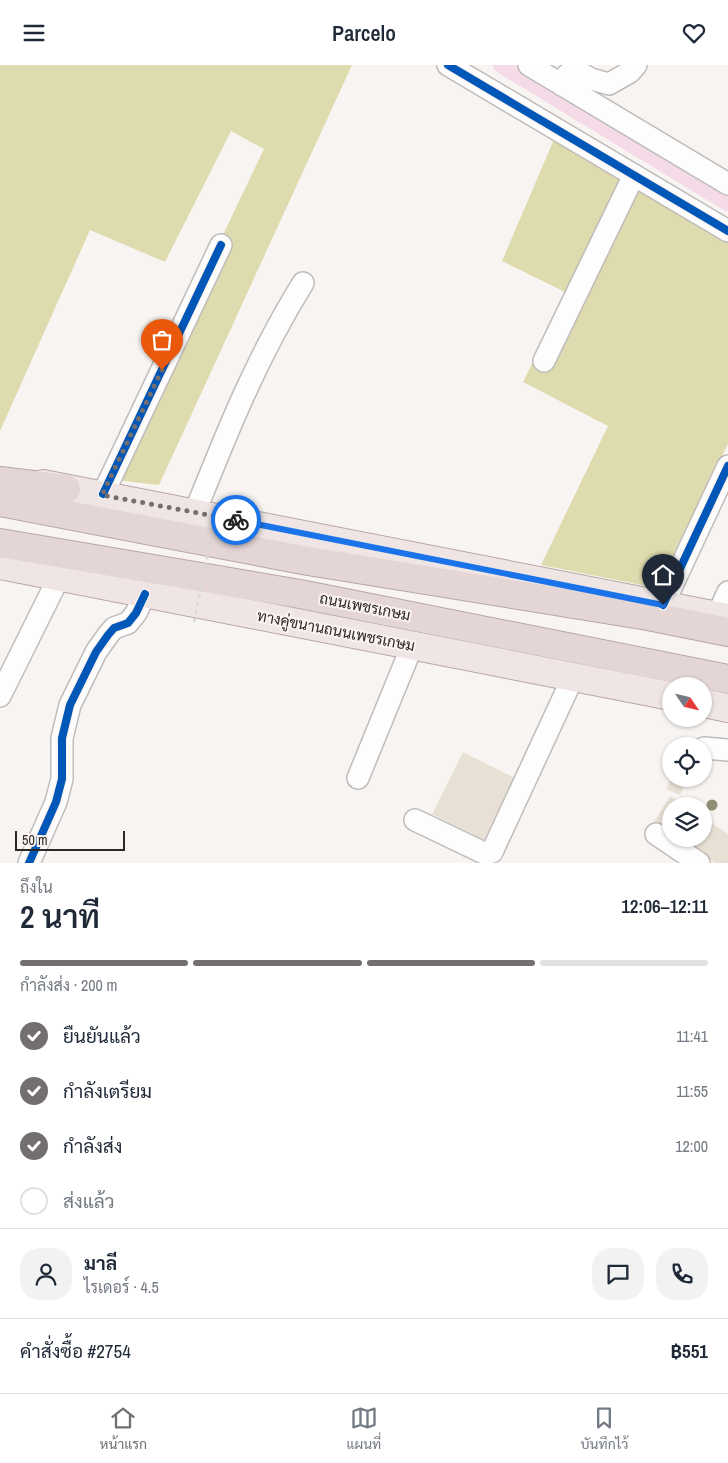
<!DOCTYPE html>
<html lang="th">
<head>
<meta charset="utf-8">
<style>
	body { margin:0; font-family:"Archivo Narrow",Sarabun,sans-serif; background:#f2f2f3; color:#1f2937; height:100vh; display:flex; flex-direction:column; font-size:19px; white-space:nowrap }
	* { box-sizing:border-box; margin:0 }
	p { font-size:16px; color:#747a83 }
	.icon { flex:none; width:28px; height:28px; fill:none; stroke:currentColor; stroke-width:2; stroke-linecap:round; stroke-linejoin:round }
	.map { position:relative; height:798px; overflow:hidden }
	.side { display:flex; flex-direction:column; background:#fff; flex:1 }
	.side>* { flex:none }
	.needle { width:32px; rotate:125deg }
	.controls { position:absolute; left:662px; top:612px; display:grid; gap:10px }
	.controls a { display:grid; place-items:center; width:50px; height:50px; border-radius:50%; background:#fff; box-shadow:0 1px 4px #0004; font-size:25px }
	.scale { position:absolute; left:15px; bottom:12px; width:110px; box-sizing:border-box; padding-left:5px; border:2px solid #2b2827; border-top:0; font-size:14px; line-height:18px; white-space:nowrap; color:#2b2827; -webkit-text-stroke:4px #fbf3ef; paint-order:stroke }
	.pin { position:absolute; display:grid; place-items:center; width:42px; height:42px; color:#fff; margin:-51px -21px; border-radius:50% 50% 50% 0; rotate:-45deg; box-shadow:0 0 5px #0007 }
	.pin .icon { rotate:45deg }
	.courier { position:absolute; display:grid; place-items:center; width:50px; height:50px; margin:-25px; border:4px solid #1a73e8; border-radius:50%; background:#fff; color:#222; box-shadow:0 1px 6px #0007 }
	.summary em { font-style:normal; font-weight:600 }
	.summary div { display:flex; flex-direction:column-reverse }
	.summary { display:flex; align-items:center; justify-content:space-between; height:85px; padding:0 20px }
	h1 { font-size:32px; font-weight:600; line-height:38px }
	.bar { display:grid; grid-template-columns:repeat(4,1fr); gap:8px 5px; align-content:center; height:60px; padding:0 20px }
	.bar i { height:6px; border-radius:4px; background:#e0e1e3 }
	.bar .on { background:#736f6e }
	.bar p { grid-column:span 4 }
	.line { display:flex; align-items:center; gap:12px; padding:0 20px; border-top:1px solid #e0e1e3 }
	.line div { flex:1 }
	.round { display:grid; place-items:center; flex:none; width:52px; height:52px; border-radius:20px; background:#f2f2f3 }
	ol { padding:0 20px; list-style:none }
	li { display:flex; align-items:center; gap:15px; height:55px }
	li p { margin-inline-start:auto }
	li .icon { padding:5px; border-radius:50%; background:#736f6e; color:#fff; stroke-width:4 }
	li:last-child { color:#747a83 }
	li i { width:28px; height:28px; border:2px solid #e0e1e3; border-radius:50% }
	header { display:flex; justify-content:space-between; align-items:center; height:65px; padding:0 20px; background:#fff; font-size:22px; font-weight:600 }
	.menu { display:flex; justify-content:space-around; align-items:center; height:70px; border-top:1px solid #e0e1e3; background:#fff; font-size:14px; color:#747a83 }
	.menu a { display:grid; justify-items:center; gap:2px }
	.menu .on { color:#736f6e }
	.map>svg:first-child { display:block }
	.green { fill:#dedbaf }
	.lines { fill:none; stroke-linecap:round; stroke-linejoin:round }
	.canal { stroke:#f5dbe8; stroke-width:15 }
	.building { fill:#e8e0d5 }
	.minor-casing { stroke:#bfbcba; stroke-width:24 }
	.major-casing { stroke:#b8a6a7; stroke-width:30 }
	.highway-casing { stroke:#b8a6a7; stroke-width:30 }
	.minor { stroke:#fefdfd; stroke-width:21 }
	.major { stroke:#efe5e5; stroke-width:28 }
	.highway { stroke:#e4d5d6; stroke-width:28 }
	.path-bridge { stroke:#d9d8d8; stroke-width:2.5; stroke-dasharray:4 4; stroke-linecap:butt }
	.cycleway-casing { stroke:#fbf3ef; stroke-width:11 }
	.cycleway { stroke:#0057b8; stroke-width:8 }
	.tree { fill:#918f77 }
	.done { stroke:#736f6e; stroke-width:5; stroke-dasharray:0 9 }
	.route { stroke:#1a73e8; stroke-width:6 }
	.labels { text-anchor:middle; stroke-width:4; stroke-linejoin:round; paint-order:stroke }
	.street-label { font-size:15px; fill:#2b2827; stroke:#fbf3ef }
</style>
</head>
<body>
<header><svg class="icon" aria-label="menu" viewBox="0 0 24 24"><path d="M4 6h16M4 12h16M4 18h16"/></svg>Parcelo<svg class="icon" aria-label="heart" viewBox="0 0 24 24"><path d="M12 20l-8-8c-3-5 5-10 8-4 3-6 11-1 8 4z"/></svg></header>
<div class="map">
<svg width="728" height="798" viewBox="0 0 728 798">
	<rect width="100%" height="100%" fill="#f8f4f2"/>
	<g class="green">
		<path d="M 0,0 L 352,0 L 159,420 L 106,414 L 264,84 L 231,66 L 165,197 L 90,165 L 0,366 Z"/>
		<path d="M 555,72 L 728,177 L 728,379 L 657,523 L 541,500 L 608,361 L 523,317 L 567,228 L 502,196 Z"/>
	</g>
	<g class="lines">
		<path class="canal" d="M 500,0 L 728,139"/>
	</g>
	<g class="building">
		<path d="M 463,687 L 521,716 L 490,778 L 432,749 Z"/>
		<path d="M 671,714 L 687,714 L 680,730 L 666,724 Z"/>
		<path d="M 670,731 L 686,741 L 671,741 L 671,769 L 653,758 Z"/>
		<path d="M 704,753 L 728,769 L 728,798 L 715,798 L 678,774 L 704,774 Z"/>
	</g>
	<g class="lines">
		<g class="minor-casing">
			<g id="minor">
				<path d="M 448,0 L 728,166"/>
				<path d="M 529,0 L 728,119"/>
				<path d="M 562,20 L 567,10 L 575,5 L 591,14 L 609,19 L 630,7 L 636,0"/>
				<path d="M 544,296 L 634,110"/>
				<path d="M 103,429 L 221,180"/>
				<path d="M 195,447 C 227,367 257,292 303,218"/>
				<path d="M 663,540 L 728,401"/>
				<path d="M 717,551 L 728,527"/>
				<path d="M 0,631 L 59,512"/>
				<path d="M 704,683 L 728,685"/>
				<path d="M 358,713 L 412,581"/>
				<path d="M 415,755 L 486,789 L 492,787 L 573,612"/>
				<path d="M 656,769 L 699,798"/>
				<path d="M 29,798 L 56,737 L 62,714 L 62,673 L 70,640 L 96,587 L 108,570 L 114,563 L 128,558 L 136,548 L 145,529"/>
			</g>
		</g>
		<g class="major-casing">
			<g id="major">
				<path d="M 43,419 L 728,553"/>
				<path d="M 0,500 L 671,631"/>
				<path d="M 704,638 L 728,643"/>
			</g>
		</g>
		<g class="highway-casing">
			<g id="highway">
				<path d="M 0,416 L 66,424"/>
				<path d="M 0,437 L 308,496 L 648,551 L 728,567"/>
				<path d="M 0,478 L 300,529 L 728,614"/>
			</g>
		</g>
		<use href="#minor" class="minor"/>
		<use href="#major" class="major"/>
		<use href="#highway" class="highway"/>
		<path class="path-bridge" d="M 194,557 L 218,440"/>
		<g class="cycleway-casing">
			<g id="cycleway">
				<path d="M 448,0 L 728,166"/>
				<path d="M 103,429 L 221,180"/>
				<path d="M 663,540 L 728,401"/>
				<path d="M 29,798 L 56,737 L 62,714 L 62,673 L 70,640 L 96,587 L 108,570 L 114,563 L 128,558 L 136,548 L 145,529"/>
			</g>
		</g>
		<use href="#cycleway" class="cycleway"/>
	</g>
	<circle class="tree" cx="712" cy="740" r="5.5"/>
	<g class="lines">
		<path class="done" d="M 162,305 L 102,430 L 236,455"/>
		<path class="route" d="M 236,455 L 663,540"/>
	</g>
	<g class="labels">
		<g class="street-label">
			<text transform="translate(365 542) rotate(11)" y="5">ถนนเพชรเกษม</text>
			<text transform="translate(336 566) rotate(11)" y="5">ทางคู่ขนานถนนเพชรเกษม</text>
		</g>
	</g>
</svg>
<div class="controls">
<a><svg class="needle" viewBox="-14 -14 28 28"><path d="M0-13l5 13h-10z" fill="#e53935"/><path d="M0 13l5-13h-10z" fill="#747a83"/></svg></a>
<a><svg class="icon" aria-label="locate" viewBox="0 0 24 24"><circle cx="12" cy="12" r="6"/><path d="M12 2v4M12 18v4M2 12h4M18 12h4"/></svg></a>
<a><svg class="icon" aria-label="layers" viewBox="0 0 24 24"><path d="M12 4l9 5-9 5-9-5zM3 14l9 5 9-5"/></svg></a>
</div>
<div class="scale">50 m</div>
<div class="pin" style="left:162px;top:305px;background:#ea580c"><svg class="icon" aria-label="bag" viewBox="0 0 24 24"><path d="M5 8h14l-1 12H6zM9 8a3 3 0 0 1 6 0"/></svg></div>
<div class="pin" style="left:663px;top:540px;background:#1f2937"><svg class="icon" aria-label="home" viewBox="0 0 24 24"><path d="M3 11l9-7 9 7M6 9v11h12V9"/></svg></div>
<div class="courier" style="left:236px;top:455px"><svg class="icon" aria-label="bike" viewBox="0 0 24 24"><circle cx="6" cy="16" r="4"/><circle cx="18" cy="16" r="4"/><path d="M6 16l4-8h5l3 8M10 8l3 8H6M13 5h3"/></svg></div>
</div>
<section class="side">
<div class="summary"><div><h1>2 นาที</h1><p>ถึงใน</p></div><em>12:06–12:11</em></div>
<div class="bar"><i class="on"></i><i class="on"></i><i class="on"></i><i></i><p>กำลังส่ง · 200 m</p></div>
<ol>
<li><svg class="icon" aria-label="check" viewBox="0 0 24 24"><path d="M5 12l5 5 9-10"/></svg>ยืนยันแล้ว<p>11:41</p></li>
<li><svg class="icon" aria-label="check" viewBox="0 0 24 24"><path d="M5 12l5 5 9-10"/></svg>กำลังเตรียม<p>11:55</p></li>
<li><svg class="icon" aria-label="check" viewBox="0 0 24 24"><path d="M5 12l5 5 9-10"/></svg>กำลังส่ง<p>12:00</p></li>
<li><i></i>ส่งแล้ว</li>
</ol>
<div class="line" style="height:90px"><a class="round"><svg class="icon" aria-label="person" viewBox="0 0 24 24"><circle cx="12" cy="8" r="4"/><path d="M4 21q1-7 8-7t8 7"/></svg></a><div><b>มาลี</b><p>ไรเดอร์ · 4.5</p></div><a class="round"><svg class="icon" aria-label="chat" viewBox="0 0 24 24"><path d="M4 5h16v11H9l-5 4z"/></svg></a><a class="round"><svg class="icon" aria-label="phone" viewBox="0 0 24 24"><path d="M5 4h4l2 5-3 2q2 4 5 5l2-3 5 2v4C11 20 4 13 5 4z"/></svg></a></div>
<div class="line" style="height:65px"><div>คำสั่งซื้อ #2754</div><b>฿551</b></div>
</section>
<nav class="menu">
<a class="on"><svg class="icon" aria-label="home" viewBox="0 0 24 24"><path d="M3 11l9-7 9 7M6 9v11h12V9"/></svg>หน้าแรก</a>
<a><svg class="icon" aria-label="map" viewBox="0 0 24 24"><path d="M3 6l6-2 6 2 6-2v14l-6 2-6-2-6 2zM9 4v14M15 6v14"/></svg>แผนที่</a>
<a><svg class="icon" aria-label="saved" viewBox="0 0 24 24"><path d="M7 4h10v16l-5-4-5 4z"/></svg>บันทึกไว้</a>
</nav>
</body>
</html>
